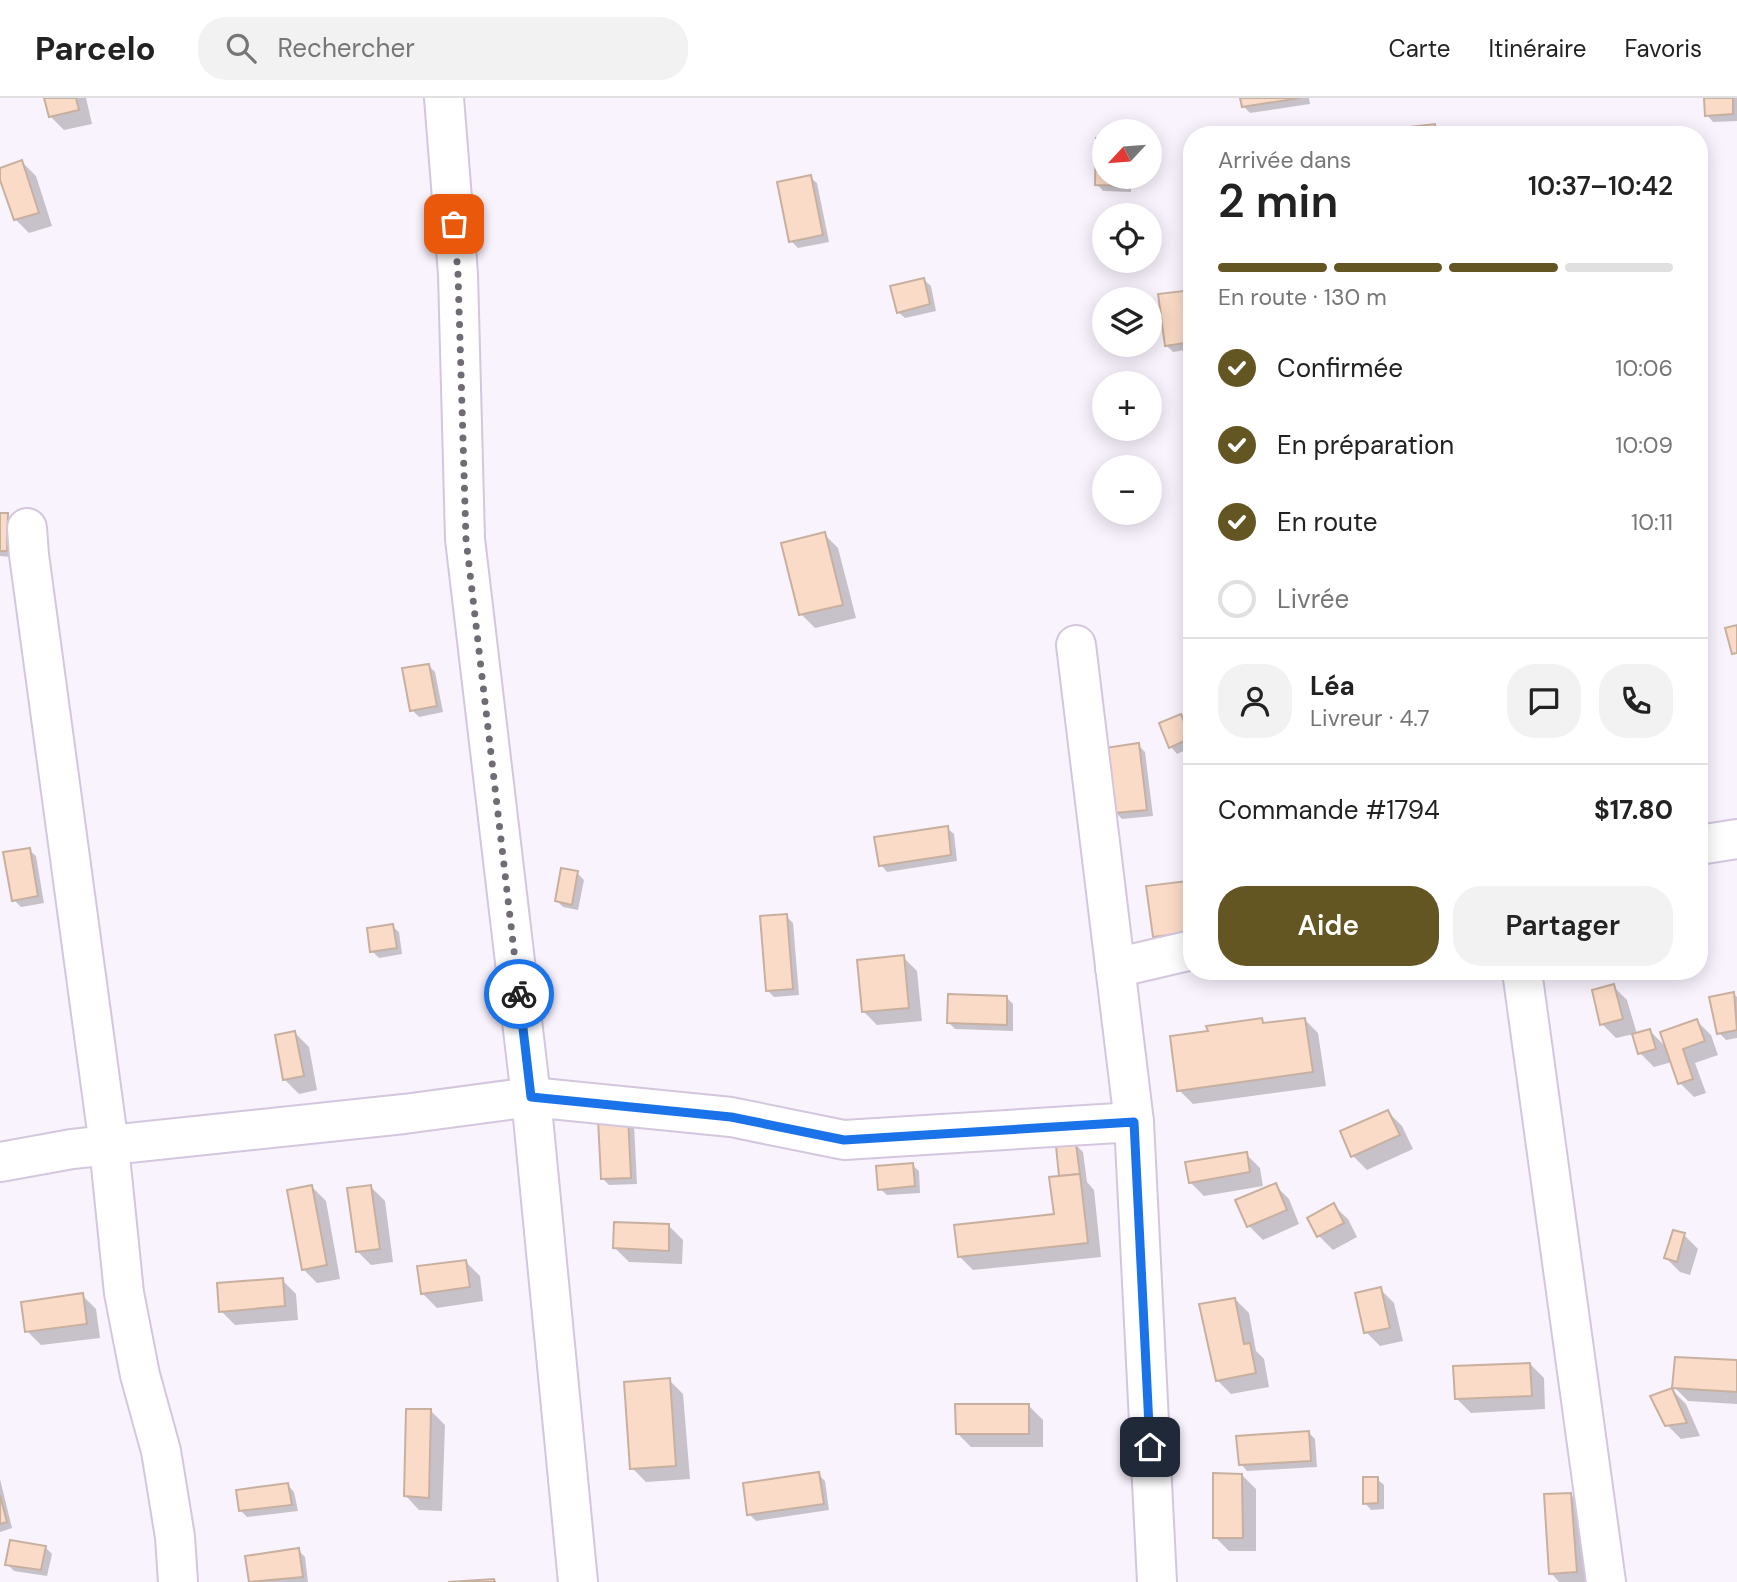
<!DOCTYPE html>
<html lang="fr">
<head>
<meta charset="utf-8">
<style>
	body { margin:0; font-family:"DM Sans",sans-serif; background:#f2f2f2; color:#222; height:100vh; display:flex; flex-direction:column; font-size:26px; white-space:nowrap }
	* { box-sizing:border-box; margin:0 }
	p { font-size:23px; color:#767676 }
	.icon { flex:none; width:38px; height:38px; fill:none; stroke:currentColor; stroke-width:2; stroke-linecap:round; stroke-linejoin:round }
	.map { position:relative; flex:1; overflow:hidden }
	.side { position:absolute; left:1183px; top:28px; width:525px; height:854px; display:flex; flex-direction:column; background:#fff; border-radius:28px; box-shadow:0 4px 18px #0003 }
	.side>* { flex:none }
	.needle { width:46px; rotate:244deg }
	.fabs { position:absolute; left:1092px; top:21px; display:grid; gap:14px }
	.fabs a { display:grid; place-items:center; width:70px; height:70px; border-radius:50%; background:#fff; box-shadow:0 4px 18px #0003; font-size:35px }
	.pin { position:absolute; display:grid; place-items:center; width:60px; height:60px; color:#fff; margin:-30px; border-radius:14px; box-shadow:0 4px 10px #0006 }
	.courier { position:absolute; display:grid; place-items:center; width:70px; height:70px; margin:-35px; border:5px solid #1a73e8; border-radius:50%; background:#fff; color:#222; box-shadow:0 2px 9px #0007 }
	.overview em { font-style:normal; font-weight:600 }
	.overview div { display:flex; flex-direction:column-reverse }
	.overview { display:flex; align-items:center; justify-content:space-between; height:119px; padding:0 35px }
	h1 { font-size:46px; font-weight:600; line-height:52px }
	.bar { display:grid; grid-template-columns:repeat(4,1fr); gap:10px 7px; align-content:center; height:84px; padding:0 35px }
	.bar i { height:9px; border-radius:5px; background:#e0e0e0 }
	.bar .current { background:#645623 }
	.bar p { grid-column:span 4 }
	.line { display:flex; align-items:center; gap:18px; padding:0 35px; border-top:2px solid #e0e0e0 }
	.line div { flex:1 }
	.round { display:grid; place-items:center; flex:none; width:74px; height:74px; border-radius:28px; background:#f2f2f2 }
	ol { padding:0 35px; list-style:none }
	li { display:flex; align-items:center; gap:21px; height:77px }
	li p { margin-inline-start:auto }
	li .icon { padding:7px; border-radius:50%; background:#645623; color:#fff; stroke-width:4 }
	li:last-child { color:#767676 }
	li i { width:38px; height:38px; border:4px solid #e0e0e0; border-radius:50% }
	.cta { display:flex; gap:14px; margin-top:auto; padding:14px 35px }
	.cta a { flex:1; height:80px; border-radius:28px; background:#645623; color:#fff; font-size:28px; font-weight:600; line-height:80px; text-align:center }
	.cta a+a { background:#f2f2f2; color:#222 }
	header { display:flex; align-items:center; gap:42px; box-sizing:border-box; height:98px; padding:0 35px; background:#fff; border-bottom:2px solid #e0e0e0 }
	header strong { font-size:33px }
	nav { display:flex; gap:38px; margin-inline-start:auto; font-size:24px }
	.search { width:490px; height:63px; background:#f2f2f2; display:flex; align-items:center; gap:18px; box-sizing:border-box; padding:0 24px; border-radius:28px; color:#767676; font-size:26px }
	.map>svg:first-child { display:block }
	.shadow { fill:#0003 }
	.building { fill:#fadbc7; stroke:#c8b0a0; stroke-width:2 }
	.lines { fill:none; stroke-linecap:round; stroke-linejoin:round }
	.street-casing { stroke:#d3c6de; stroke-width:42 }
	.street { stroke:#fff; stroke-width:38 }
	.done { stroke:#706b74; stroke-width:7; stroke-dasharray:0 12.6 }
	.route { stroke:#1a73e8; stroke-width:9 }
</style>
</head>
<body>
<header>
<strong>Parcelo</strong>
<div class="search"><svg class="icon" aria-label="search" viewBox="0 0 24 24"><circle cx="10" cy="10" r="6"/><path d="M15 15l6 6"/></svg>Rechercher</div>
<nav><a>Carte</a><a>Itinéraire</a><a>Favoris</a></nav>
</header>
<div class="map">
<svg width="1737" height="1484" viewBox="0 0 1737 1484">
	<rect width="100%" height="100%" fill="#f9f3fd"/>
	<g class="shadow">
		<path d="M 46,0 L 86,0 L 92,26 L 64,32 L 50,18 Z"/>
		<path d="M 1242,0 L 1309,0 L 1310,6 L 1250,15 L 1243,8 Z"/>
		<path d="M 1706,0 L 1737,0 L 1737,23 L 1713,24 L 1707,17 Z"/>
		<path d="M 1098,42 L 1104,42 L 1104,79 L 1131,79 L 1131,94 L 1103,93 L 1097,86 Z"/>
		<path d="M 22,64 L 36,78 L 52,128 L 29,135 L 15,121 L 0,76 L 0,72 Z"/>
		<path d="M 810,79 L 817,85 L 829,144 L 798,150 L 791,143 Z"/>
		<path d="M 924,182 L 931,188 L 936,213 L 905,220 L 898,214 Z"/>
		<path d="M 1192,194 L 1192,251 L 1173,254 L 1166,247 Z"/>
		<path d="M 0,416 L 7,417 L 14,423 L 13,459 L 0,458 Z"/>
		<path d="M 824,436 L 838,450 L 856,520 L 815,530 L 801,516 Z"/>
		<path d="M 429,568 L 435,574 L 443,614 L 419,619 L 412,612 Z"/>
		<path d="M 1180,618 L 1187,625 L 1192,636 L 1192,649 L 1177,656 L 1171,649 Z"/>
		<path d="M 1138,647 L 1145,654 L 1153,718 L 1122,721 L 1115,714 Z"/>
		<path d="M 947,730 L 954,736 L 957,763 L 887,774 L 881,767 Z"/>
		<path d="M 29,752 L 36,758 L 44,805 L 21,809 L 14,802 Z"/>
		<path d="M 577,775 L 584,782 L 578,812 L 563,809 L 557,803 Z"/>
		<path d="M 1187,784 L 1192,790 L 1192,849 L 1169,853 L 1155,839 Z"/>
		<path d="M 786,818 L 793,825 L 799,897 L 774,899 L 767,892 Z"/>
		<path d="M 392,828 L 399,834 L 402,856 L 379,860 L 372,853 Z"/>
		<path d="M 903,859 L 917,873 L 922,923 L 877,927 L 863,913 Z"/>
		<path d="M 1613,888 L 1627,902 L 1637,936 L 1650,933 L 1667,950 L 1697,923 L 1711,937 L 1718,957 L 1695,965 L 1706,995 L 1694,999 L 1680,985 L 1672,964 L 1654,969 L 1640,955 L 1634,936 L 1616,940 L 1602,926 Z"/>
		<path d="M 1734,896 L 1737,899 L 1737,940 L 1726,942 L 1719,935 Z"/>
		<path d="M 1007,900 L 1013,906 L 1013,933 L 955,931 L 949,925 Z"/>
		<path d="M 1304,921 L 1318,935 L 1326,988 L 1193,1006 L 1179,992 L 1210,934 L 1261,922 L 1266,927 Z"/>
		<path d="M 295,935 L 309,949 L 317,992 L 299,996 L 285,982 Z"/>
		<path d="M 1388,1014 L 1402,1028 L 1413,1051 L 1367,1072 L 1353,1058 Z"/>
		<path d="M 599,1022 L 634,1027 L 637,1086 L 609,1087 L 603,1081 Z"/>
		<path d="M 1076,1047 L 1083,1054 L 1087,1084 L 1094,1092 L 1101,1159 L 973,1172 L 959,1158 L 1055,1118 L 1061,1080 L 1058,1049 Z"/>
		<path d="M 1246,1056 L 1260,1070 L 1263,1088 L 1204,1098 L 1190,1084 Z"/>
		<path d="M 912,1067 L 919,1073 L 920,1095 L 887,1097 L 880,1091 Z"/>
		<path d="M 1275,1087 L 1289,1101 L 1299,1126 L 1263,1142 L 1249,1128 Z"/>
		<path d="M 312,1089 L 326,1103 L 340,1181 L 317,1185 L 303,1171 Z"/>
		<path d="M 371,1089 L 385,1103 L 393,1164 L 371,1167 L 357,1153 Z"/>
		<path d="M 1334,1108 L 1348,1121 L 1357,1139 L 1333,1152 L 1319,1138 Z"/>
		<path d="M 669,1128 L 683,1142 L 682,1166 L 629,1164 L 615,1150 Z"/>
		<path d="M 1684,1137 L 1698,1151 L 1690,1177 L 1680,1174 L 1666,1160 Z"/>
		<path d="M 466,1164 L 480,1178 L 483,1203 L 437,1210 L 423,1196 Z"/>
		<path d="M 282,1182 L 296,1196 L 298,1222 L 235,1227 L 221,1213 Z"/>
		<path d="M 1380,1191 L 1394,1205 L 1403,1243 L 1380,1248 L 1366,1234 Z"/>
		<path d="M 82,1197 L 96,1211 L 100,1240 L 41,1247 L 27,1233 Z"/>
		<path d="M 1235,1201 L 1249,1215 L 1256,1253 L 1264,1261 L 1269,1289 L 1231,1296 L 1217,1282 Z"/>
		<path d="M 1737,1264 L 1737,1306 L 1688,1303 L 1674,1289 Z"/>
		<path d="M 1530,1266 L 1544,1280 L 1545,1311 L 1471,1315 L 1457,1301 Z"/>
		<path d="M 669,1282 L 683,1296 L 690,1381 L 646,1384 L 632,1370 Z"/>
		<path d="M 1672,1292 L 1686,1306 L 1700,1338 L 1681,1341 L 1667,1327 Z"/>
		<path d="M 1029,1308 L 1043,1322 L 1043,1349 L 971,1349 L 957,1335 Z"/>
		<path d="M 431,1313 L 445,1327 L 442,1413 L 419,1412 L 405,1397 Z"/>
		<path d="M 1308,1334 L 1315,1341 L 1317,1369 L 1247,1373 L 1241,1366 Z"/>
		<path d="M 818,1376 L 825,1383 L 829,1412 L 756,1423 L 749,1416 Z"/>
		<path d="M 1242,1377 L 1256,1391 L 1256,1453 L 1229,1453 L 1215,1439 Z"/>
		<path d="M 0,1381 L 12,1430 L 0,1434 Z"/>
		<path d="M 1377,1381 L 1384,1387 L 1384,1411 L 1371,1412 L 1365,1405 Z"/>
		<path d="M 288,1387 L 294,1394 L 298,1413 L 247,1419 L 240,1412 Z"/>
		<path d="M 1571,1397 L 1585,1411 L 1590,1484 L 1559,1484 L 1551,1475 Z"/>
		<path d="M 45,1449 L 52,1456 L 47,1478 L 14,1473 L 7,1466 Z"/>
		<path d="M 298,1452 L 305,1459 L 308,1484 L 250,1484 L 247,1459 Z"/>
	</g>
	<g class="building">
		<path d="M 44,0 L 76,0 L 79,12 L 49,19 Z"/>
		<path d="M 1240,0 L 1300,0 L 1242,9 Z"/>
		<path d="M 1704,0 L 1733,0 L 1733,16 L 1705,18 Z"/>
		<path d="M 1435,26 L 1436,37 L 1392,37 L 1391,31 Z"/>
		<path d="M 1096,40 L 1104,40 L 1104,79 L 1125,79 L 1125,88 L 1095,87 Z"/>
		<path d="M 22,62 L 39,115 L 14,122 L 0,82 L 0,70 Z"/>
		<path d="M 811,77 L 823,137 L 789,144 L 777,84 Z"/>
		<path d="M 1192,77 L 1192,130 L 1184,78 Z"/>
		<path d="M 924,180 L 930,206 L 897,215 L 890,188 Z"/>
		<path d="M 1192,192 L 1192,244 L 1165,248 L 1158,196 Z"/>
		<path d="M 0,415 L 8,415 L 7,453 L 0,453 Z"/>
		<path d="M 825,434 L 843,507 L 799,517 L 781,445 Z"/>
		<path d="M 1737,527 L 1737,555 L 1732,556 L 1725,530 Z"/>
		<path d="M 429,566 L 437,608 L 410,613 L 402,570 Z"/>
		<path d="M 1181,616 L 1191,640 L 1169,650 L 1159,625 Z"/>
		<path d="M 1139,645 L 1147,712 L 1114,715 L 1105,650 Z"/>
		<path d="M 948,728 L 951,757 L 879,768 L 874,739 Z"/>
		<path d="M 30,750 L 38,798 L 12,803 L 3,754 Z"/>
		<path d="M 561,770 L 578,773 L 572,807 L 555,803 Z"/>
		<path d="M 1187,783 L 1192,813 L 1192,834 L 1153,839 L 1146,788 Z"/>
		<path d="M 787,816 L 793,891 L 766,893 L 760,818 Z"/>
		<path d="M 393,826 L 397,850 L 370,854 L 367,830 Z"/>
		<path d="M 904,857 L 909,910 L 862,914 L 857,862 Z"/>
		<path d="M 1614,886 L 1623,921 L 1600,927 L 1592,892 Z"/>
		<path d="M 1734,894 L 1737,932 L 1717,936 L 1709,899 Z"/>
		<path d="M 948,896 L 1007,898 L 1007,927 L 947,925 Z"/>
		<path d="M 1262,920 L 1263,925 L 1305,920 L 1313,974 L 1177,993 L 1170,938 L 1208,933 L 1206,928 Z"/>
		<path d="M 1697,921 L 1705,943 L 1683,951 L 1693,981 L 1678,986 L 1660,934 Z"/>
		<path d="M 1650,931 L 1656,951 L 1638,956 L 1632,936 Z"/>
		<path d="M 295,933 L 304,978 L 283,982 L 275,937 Z"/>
		<path d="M 1388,1012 L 1400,1037 L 1351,1059 L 1340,1033 Z"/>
		<path d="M 628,1018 L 631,1080 L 601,1081 L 598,1021 Z"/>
		<path d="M 1076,1046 L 1080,1076 L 1059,1078 L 1056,1048 Z"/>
		<path d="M 1247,1054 L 1250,1074 L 1189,1085 L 1185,1064 Z"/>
		<path d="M 913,1065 L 915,1088 L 878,1092 L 876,1068 Z"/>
		<path d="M 1080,1076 L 1088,1145 L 958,1159 L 954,1127 L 1054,1116 L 1049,1079 Z"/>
		<path d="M 1276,1085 L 1287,1112 L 1247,1129 L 1235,1102 Z"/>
		<path d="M 312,1087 L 327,1167 L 302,1172 L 287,1092 Z"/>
		<path d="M 371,1087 L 380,1151 L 356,1154 L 347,1090 Z"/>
		<path d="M 1334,1105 L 1344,1125 L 1317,1139 L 1307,1120 Z"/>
		<path d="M 614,1124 L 669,1126 L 669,1153 L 613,1150 Z"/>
		<path d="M 1673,1132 L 1685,1135 L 1677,1164 L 1664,1160 Z"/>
		<path d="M 466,1162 L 470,1189 L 421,1196 L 417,1168 Z"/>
		<path d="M 283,1180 L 285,1208 L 219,1214 L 217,1185 Z"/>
		<path d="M 1381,1189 L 1390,1230 L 1364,1235 L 1355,1195 Z"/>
		<path d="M 83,1195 L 87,1226 L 25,1234 L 21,1204 Z"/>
		<path d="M 1235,1200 L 1244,1246 L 1250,1245 L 1256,1275 L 1216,1283 L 1199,1206 Z"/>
		<path d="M 1675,1259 L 1737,1262 L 1737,1294 L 1672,1290 Z"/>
		<path d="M 1530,1265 L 1532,1298 L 1455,1301 L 1453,1268 Z"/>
		<path d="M 670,1280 L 676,1368 L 630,1371 L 624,1284 Z"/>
		<path d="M 1672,1290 L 1687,1325 L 1665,1328 L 1650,1298 Z"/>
		<path d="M 955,1306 L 1029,1306 L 1029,1336 L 956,1336 Z"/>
		<path d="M 406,1311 L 431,1311 L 429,1400 L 404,1398 Z"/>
		<path d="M 1309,1333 L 1311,1363 L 1239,1367 L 1236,1338 Z"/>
		<path d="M 819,1374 L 824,1406 L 747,1417 L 743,1385 Z"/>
		<path d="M 1213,1375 L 1242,1376 L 1243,1440 L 1213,1440 Z"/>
		<path d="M 1363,1379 L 1378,1379 L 1378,1405 L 1363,1406 Z"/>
		<path d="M 288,1385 L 292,1407 L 239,1413 L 236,1392 Z"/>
		<path d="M 1571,1395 L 1577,1474 L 1549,1476 L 1544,1396 Z"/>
		<path d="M 0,1397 L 7,1424 L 0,1426 Z"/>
		<path d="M 10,1442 L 46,1448 L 41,1472 L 5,1467 Z"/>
		<path d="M 299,1450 L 303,1479 L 249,1484 L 245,1458 Z"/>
		<path d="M 494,1481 L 495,1484 L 448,1484 Z"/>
	</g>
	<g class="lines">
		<g class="street-casing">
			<g id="street">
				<path d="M 444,0 L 458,176 L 465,441 L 531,999 L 578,1484"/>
				<path d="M 27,430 L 29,457 L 109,1048 L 124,1195 L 140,1277 L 161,1353 L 175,1439 L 178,1484"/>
				<path d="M 1076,547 L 1134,1024 L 1157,1484"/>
				<path d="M 1699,747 L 1737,741"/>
				<path d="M 1115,870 L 1192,852"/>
				<path d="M 1522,873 L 1606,1484"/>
				<path d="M 0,1064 L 72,1051 L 404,1016 L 531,999 L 731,1019 L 844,1042 L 1134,1024"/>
			</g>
		</g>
		<use href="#street" class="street"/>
	</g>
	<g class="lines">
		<path class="done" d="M 454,126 L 458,176 L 466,441 L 519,896"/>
		<path class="route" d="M 519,896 L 531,999 L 731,1019 L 844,1042 L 1134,1024 L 1150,1349"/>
	</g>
</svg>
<div class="fabs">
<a><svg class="needle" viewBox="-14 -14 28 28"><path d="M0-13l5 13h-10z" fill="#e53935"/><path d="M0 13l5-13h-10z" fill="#767676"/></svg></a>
<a><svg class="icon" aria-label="locate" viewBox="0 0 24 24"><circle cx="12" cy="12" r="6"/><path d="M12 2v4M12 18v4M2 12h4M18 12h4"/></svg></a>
<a><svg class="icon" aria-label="layers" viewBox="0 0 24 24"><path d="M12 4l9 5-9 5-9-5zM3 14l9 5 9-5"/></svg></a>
<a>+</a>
<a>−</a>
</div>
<div class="pin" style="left:454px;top:126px;background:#ea580c"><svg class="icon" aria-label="bag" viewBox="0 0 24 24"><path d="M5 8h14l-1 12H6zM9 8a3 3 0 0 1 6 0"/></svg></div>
<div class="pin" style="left:1150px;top:1349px;background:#1f2937"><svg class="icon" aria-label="home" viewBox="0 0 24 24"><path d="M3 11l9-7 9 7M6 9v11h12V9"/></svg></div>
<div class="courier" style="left:519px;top:896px"><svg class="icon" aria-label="bike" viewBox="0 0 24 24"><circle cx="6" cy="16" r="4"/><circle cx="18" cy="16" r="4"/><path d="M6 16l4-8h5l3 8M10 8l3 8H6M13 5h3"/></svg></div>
<section class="side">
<div class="overview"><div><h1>2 min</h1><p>Arrivée dans</p></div><em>10:37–10:42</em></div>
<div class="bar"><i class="current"></i><i class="current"></i><i class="current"></i><i></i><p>En route · 130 m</p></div>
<ol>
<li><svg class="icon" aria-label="check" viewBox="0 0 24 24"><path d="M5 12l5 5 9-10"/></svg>Confirmée<p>10:06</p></li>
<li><svg class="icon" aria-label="check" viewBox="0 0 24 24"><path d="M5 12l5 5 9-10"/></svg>En préparation<p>10:09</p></li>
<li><svg class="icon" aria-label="check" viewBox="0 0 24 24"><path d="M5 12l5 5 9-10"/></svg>En route<p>10:11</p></li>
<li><i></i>Livrée</li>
</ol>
<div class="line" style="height:126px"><a class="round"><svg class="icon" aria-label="person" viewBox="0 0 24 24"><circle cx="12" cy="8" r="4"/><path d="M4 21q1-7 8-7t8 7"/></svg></a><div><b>Léa</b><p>Livreur · 4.7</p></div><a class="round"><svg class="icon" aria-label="chat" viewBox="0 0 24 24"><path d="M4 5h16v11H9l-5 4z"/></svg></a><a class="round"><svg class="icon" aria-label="phone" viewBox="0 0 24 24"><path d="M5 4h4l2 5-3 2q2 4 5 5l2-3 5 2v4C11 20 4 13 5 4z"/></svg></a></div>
<div class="line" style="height:91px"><div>Commande #1794</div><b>$17.80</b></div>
<div class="cta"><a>Aide</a><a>Partager</a></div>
</section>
</div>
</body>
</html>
